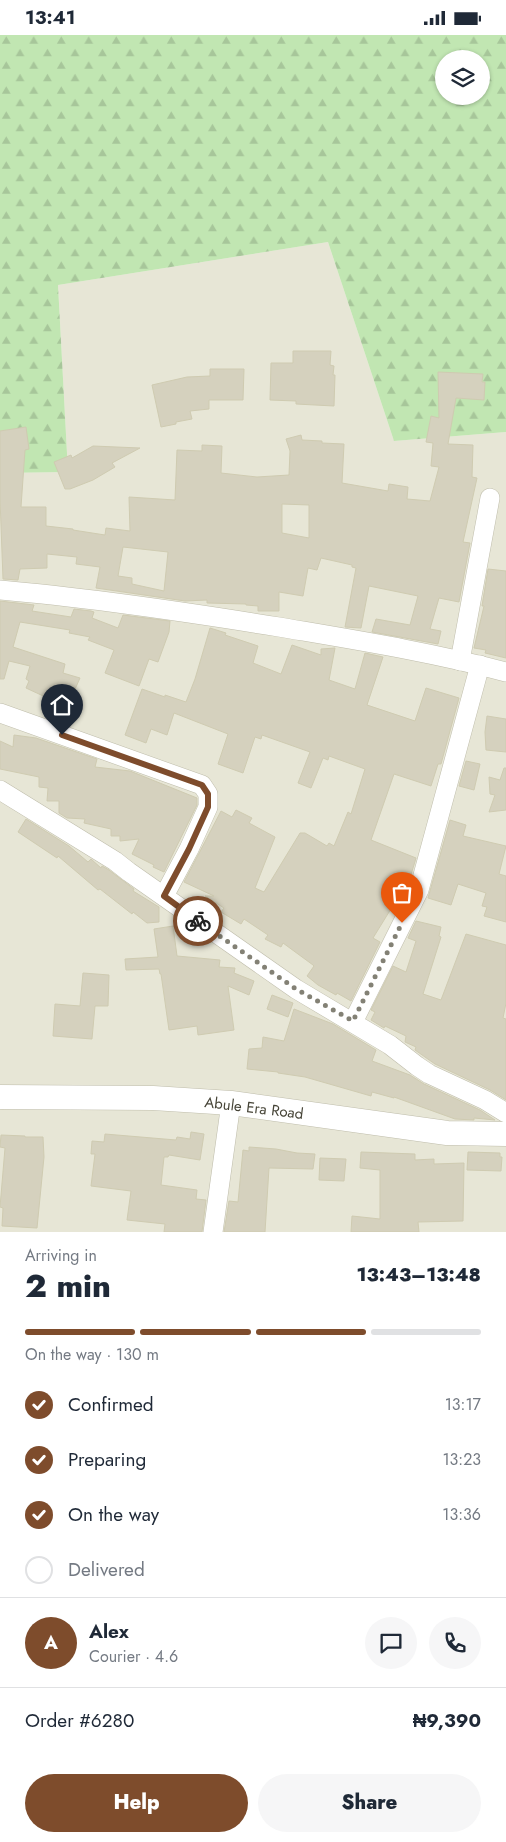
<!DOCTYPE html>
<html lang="en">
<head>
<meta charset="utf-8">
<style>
	body { margin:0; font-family:Jost,sans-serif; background:#f6f6f7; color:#1f2937; height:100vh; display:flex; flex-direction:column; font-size:19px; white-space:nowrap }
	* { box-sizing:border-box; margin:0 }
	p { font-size:16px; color:#747a83 }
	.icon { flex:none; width:28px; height:28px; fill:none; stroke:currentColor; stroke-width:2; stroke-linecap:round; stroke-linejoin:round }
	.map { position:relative; height:1197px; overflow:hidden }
	.drawer { display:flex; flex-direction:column; background:#fff; flex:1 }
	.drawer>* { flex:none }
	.fabs { position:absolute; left:435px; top:15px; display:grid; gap:10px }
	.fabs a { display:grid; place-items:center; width:55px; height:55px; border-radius:50%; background:#fff; box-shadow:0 1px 4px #0004; font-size:25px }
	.pin { position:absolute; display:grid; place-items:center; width:42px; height:42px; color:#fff; margin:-51px -21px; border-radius:50% 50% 50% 0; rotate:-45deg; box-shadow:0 0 5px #0007 }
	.pin .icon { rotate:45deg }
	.courier { position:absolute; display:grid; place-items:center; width:50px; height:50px; margin:-25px; border:4px solid #7e4c2c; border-radius:50%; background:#fff; color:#222; box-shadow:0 1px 6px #0007 }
	.overview em { font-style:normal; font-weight:800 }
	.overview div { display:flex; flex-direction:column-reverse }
	.overview { display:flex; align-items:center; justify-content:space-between; height:85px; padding:0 25px }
	h1 { font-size:32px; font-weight:800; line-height:38px }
	.bar { display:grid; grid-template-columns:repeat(4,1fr); gap:8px 5px; align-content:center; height:60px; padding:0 25px }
	.bar i { height:6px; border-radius:4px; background:#e0e1e3 }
	.bar .selected { background:#7e4c2c }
	.bar p { grid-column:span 4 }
	.line { display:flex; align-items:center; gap:12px; padding:0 25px; border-top:1px solid #e0e1e3 }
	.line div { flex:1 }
	.round { display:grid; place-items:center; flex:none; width:52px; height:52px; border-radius:26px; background:#f6f6f7 }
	ol { padding:0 25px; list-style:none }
	li { display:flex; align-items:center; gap:15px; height:55px }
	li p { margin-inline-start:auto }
	li .icon { padding:5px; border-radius:50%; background:#7e4c2c; color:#fff; stroke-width:4 }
	li:last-child { color:#747a83 }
	li i { width:28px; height:28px; border:2px solid #e0e1e3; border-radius:50% }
	.primary-button { display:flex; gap:10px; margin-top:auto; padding:10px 25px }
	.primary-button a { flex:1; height:58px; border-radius:30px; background:#7e4c2c; color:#fff; font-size:20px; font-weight:800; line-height:58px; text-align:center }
	.primary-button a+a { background:#f6f6f7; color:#1f2937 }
	.status { display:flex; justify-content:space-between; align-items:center; height:35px; padding:0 25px; background:#fff; direction:ltr }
	.status svg { height:14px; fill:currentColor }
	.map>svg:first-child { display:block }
	.residential { fill:#e7e6d6 }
	.forest { fill:url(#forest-firs); fill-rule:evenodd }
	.building { fill:#d5d1be; stroke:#cfcbb1; fill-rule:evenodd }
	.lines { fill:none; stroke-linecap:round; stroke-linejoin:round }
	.minor-casing { stroke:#bfbdab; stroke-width:20 }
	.tertiary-casing { stroke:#bfbdab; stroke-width:25 }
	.minor { stroke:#fff; stroke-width:19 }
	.tertiary { stroke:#fff; stroke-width:24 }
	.done { stroke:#838175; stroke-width:5; stroke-dasharray:0 9 }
	.route { stroke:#7e4c2c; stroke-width:6 }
	.labels { text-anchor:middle; stroke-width:4.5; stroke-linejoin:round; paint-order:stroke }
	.street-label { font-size:15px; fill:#464437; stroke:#fff }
</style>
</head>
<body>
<div class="status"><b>13:41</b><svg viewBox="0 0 49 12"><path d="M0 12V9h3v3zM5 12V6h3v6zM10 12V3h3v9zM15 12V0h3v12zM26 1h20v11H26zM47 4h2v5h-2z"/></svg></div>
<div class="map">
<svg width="506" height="1197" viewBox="0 0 506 1197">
	<defs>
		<pattern id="forest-firs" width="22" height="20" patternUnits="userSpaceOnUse" patternTransform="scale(1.25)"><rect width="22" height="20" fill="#c1e6b2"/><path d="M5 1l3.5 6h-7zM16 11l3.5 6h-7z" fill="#a7c69a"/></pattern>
	</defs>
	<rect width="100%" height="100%" fill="#f3f3e8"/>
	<path class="residential" d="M 328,207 L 394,406 L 506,397 L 506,1197 L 0,1197 L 0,438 L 68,437 L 58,250 Z"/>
	<path class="forest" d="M 0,0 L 506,0 L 506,397 L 394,406 L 328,207 L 58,250 L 68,437 L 0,438 ZM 444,24 L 481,24 L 481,61 L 444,61 Z"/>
	<g class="building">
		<path d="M 293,316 L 331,316 L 330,330 L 334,331 L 333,340 L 335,340 L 334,371 L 296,369 L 296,366 L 270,365 L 271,328 L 293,328 Z"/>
		<path d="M 210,334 L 244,334 L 243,365 L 209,365 L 209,374 L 190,376 L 192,384 L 176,387 L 176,389 L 161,392 L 152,350 L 187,342 L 210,341 Z"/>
		<path d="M 438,337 L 483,339 L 482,347 L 485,347 L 484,365 L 456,363 L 448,409 L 473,410 L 472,442 L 477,443 L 463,507 L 470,508 L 459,567 L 439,563 L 430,594 L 441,596 L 438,609 L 372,597 L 376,584 L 410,590 L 418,561 L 369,551 L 361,593 L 345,592 L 356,533 L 352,532 L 352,530 L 321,523 L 317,535 L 308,533 L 303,561 L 279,557 L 279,576 L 258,576 L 258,571 L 246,570 L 246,569 L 207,568 L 207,565 L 185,566 L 96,553 L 100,532 L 76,529 L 77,522 L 47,519 L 47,533 L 20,534 L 18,545 L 3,544 L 0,464 L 0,396 L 26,392 L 29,414 L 25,415 L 21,472 L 46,472 L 46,491 L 73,494 L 73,495 L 105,500 L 106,493 L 130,496 L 129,462 L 175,465 L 177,415 L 202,416 L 202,410 L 222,411 L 221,438 L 257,442 L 289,440 L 290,416 L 286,404 L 301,400 L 302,405 L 322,406 L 322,408 L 344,409 L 342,448 L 388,456 L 389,449 L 408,452 L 407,464 L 430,466 L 439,432 L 431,431 L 433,408 L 426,407 L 431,381 L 439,383 ZM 282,469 L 309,470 L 309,503 L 282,498 ZM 123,512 L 168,517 L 164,556 L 132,549 L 132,543 L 118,541 Z"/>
		<path d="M 93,411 L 140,413 L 112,428 L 115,432 L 93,445 L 70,454 L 65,454 L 54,427 L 71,420 L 72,423 Z"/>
		<path d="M 488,534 L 506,536 L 506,623 L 485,618 L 486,615 L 474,613 L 484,571 L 482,571 Z"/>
		<path d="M 0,566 L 34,570 L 32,576 L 71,582 L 74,574 L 91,576 L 94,577 L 92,583 L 118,593 L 123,580 L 170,586 L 169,597 L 158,627 L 149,624 L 139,651 L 105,638 L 114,615 L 88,605 L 90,602 L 69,598 L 70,595 L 20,587 L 13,612 L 65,629 L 63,638 L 80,643 L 67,672 L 26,653 L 29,646 L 26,644 L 30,631 L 9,626 L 4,644 L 0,644 Z"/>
		<path d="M 210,593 L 226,598 L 225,600 L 258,611 L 253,628 L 281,639 L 292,610 L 321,620 L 321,614 L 335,613 L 329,645 L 355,654 L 365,618 L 383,622 L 367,670 L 415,686 L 426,653 L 459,663 L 441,729 L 438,729 L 431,751 L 394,739 L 371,805 L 416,823 L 410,843 L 373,903 L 380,907 L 351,966 L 337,958 L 336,960 L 318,950 L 307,941 L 314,931 L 313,930 L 283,908 L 281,912 L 265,904 L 268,900 L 244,884 L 241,889 L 221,877 L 224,873 L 205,861 L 214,861 L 184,847 L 221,776 L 232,782 L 236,775 L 252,783 L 249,788 L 275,802 L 255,853 L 264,857 L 300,798 L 305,798 L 327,811 L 329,808 L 334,811 L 348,777 L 351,779 L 365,734 L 329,721 L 328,725 L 323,723 L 311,753 L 298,748 L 310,717 L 262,700 L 261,704 L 255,702 L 243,738 L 218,729 L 228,699 L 174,678 L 167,700 L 151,694 L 146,708 L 125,700 L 142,654 L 165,662 L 165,660 L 186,667 L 195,644 Z"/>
		<path d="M 487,681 L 506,684 L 506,717 L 486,715 L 485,697 Z"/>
		<path d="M 14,700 L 36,703 L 97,724 L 95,732 L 130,736 L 197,763 L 197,770 L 164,837 L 153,832 L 154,830 L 132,819 L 139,804 L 120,806 L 120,801 L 111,801 L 111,794 L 84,788 L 85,784 L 67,783 L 59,778 L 59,766 L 47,766 L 48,753 L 39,752 L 39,742 L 0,734 L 0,706 L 13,712 Z"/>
		<path d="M 466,726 L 480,729 L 474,755 L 459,751 Z"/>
		<path d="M 504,733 L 506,733 L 506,775 L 489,777 L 495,760 L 490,759 L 489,742 L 500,745 Z"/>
		<path d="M 26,784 L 69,811 L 88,827 L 91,824 L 101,833 L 102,831 L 109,835 L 134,854 L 133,856 L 159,872 L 159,887 L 147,888 L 133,877 L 132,879 L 100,854 L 98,855 L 58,821 L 57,823 L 18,797 Z"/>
		<path d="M 450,785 L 466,790 L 463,801 L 506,811 L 499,839 L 506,841 L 506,887 L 484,881 L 487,872 L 482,871 L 486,858 L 458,849 L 451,870 L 428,863 Z"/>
		<path d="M 416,886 L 441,892 L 439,901 L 441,902 L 423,959 L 441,965 L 466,899 L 506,910 L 506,968 L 503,983 L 506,984 L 506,1065 L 490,1055 L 435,1029 L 415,1015 L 416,1012 L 405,1007 L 406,1001 L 385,991 L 384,993 L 371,985 L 375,977 L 371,975 L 393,931 L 406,937 L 416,906 L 408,903 Z"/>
		<path d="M 173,891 L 177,921 L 220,925 L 219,932 L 235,933 L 234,938 L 254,946 L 249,960 L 228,951 L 234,995 L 198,1000 L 197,991 L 169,995 L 161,939 L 160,939 L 159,934 L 126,935 L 125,924 L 158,922 L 154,894 Z"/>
		<path d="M 83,938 L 109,940 L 108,971 L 95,971 L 92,1004 L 53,1001 L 55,969 L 80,971 Z"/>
		<path d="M 272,960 L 293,968 L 288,982 L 267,974 Z"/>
		<path d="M 294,974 L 333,989 L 376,1015 L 372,1026 L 410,1040 L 424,1049 L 480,1075 L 495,1085 L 474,1083 L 474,1085 L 455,1084 L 394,1062 L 394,1063 L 372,1057 L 371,1061 L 305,1042 L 278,1038 L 278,1037 L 247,1034 L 249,1014 L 262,1013 L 263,1002 L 284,1006 Z"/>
		<path d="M 191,1097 L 204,1099 L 200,1125 L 169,1120 L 168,1122 L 164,1122 L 161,1150 L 197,1155 L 196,1164 L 206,1165 L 202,1197 L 164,1197 L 165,1189 L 127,1185 L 131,1156 L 91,1151 L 95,1119 L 91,1119 L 92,1106 L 104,1107 L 105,1099 L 176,1105 L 177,1102 L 190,1104 Z"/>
		<path d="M 1,1100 L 25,1101 L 25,1102 L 43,1102 L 44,1122 L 37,1193 L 2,1191 L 3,1173 L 0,1172 L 5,1113 L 0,1112 Z"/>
		<path d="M 249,1112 L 276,1114 L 297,1118 L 315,1119 L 313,1134 L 269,1133 L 265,1197 L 224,1197 L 229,1166 L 238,1167 L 243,1115 L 249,1116 Z"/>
		<path d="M 361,1117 L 415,1119 L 415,1125 L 434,1124 L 434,1129 L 464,1128 L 463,1186 L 418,1187 L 419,1197 L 351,1197 L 352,1181 L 380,1184 L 380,1135 L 360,1133 Z"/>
		<path d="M 468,1117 L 500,1118 L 500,1122 L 502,1122 L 501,1136 L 467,1135 Z"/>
		<path d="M 320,1123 L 346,1124 L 344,1146 L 319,1145 Z"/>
	</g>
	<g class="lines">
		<g class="minor-casing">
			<g id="minor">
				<path d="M 0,555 C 93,563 186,577 279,592 C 355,605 431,617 506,637"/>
				<path d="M 460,626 L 490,463"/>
				<path d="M 0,678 L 202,750 L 208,759 L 208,772 L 189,814 L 164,861"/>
				<path d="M 0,755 L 115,826 L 129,837 L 296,954 L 390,1010 L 417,1031 L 429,1039 L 485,1065 L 506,1078"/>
				<path d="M 353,987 L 419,855 L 480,630"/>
				<path d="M 213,1197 L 231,1068"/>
			</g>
		</g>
		<g class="tertiary-casing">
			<path id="tertiary" d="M 0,1062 L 153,1063 L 231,1068 L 447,1098 L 506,1099"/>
		</g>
		<use href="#minor" class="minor"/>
		<use href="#tertiary" class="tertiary"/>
	</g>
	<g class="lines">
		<path class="done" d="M 198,886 L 296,954 L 353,986 L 402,888"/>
		<path class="route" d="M 62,700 L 202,750 L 208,759 L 208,772 L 189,814 L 164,861 L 198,886"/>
	</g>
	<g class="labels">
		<g class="street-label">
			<text transform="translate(254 1073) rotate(7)" y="5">Abule Era Road</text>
		</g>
	</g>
</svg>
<div class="fabs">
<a><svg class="icon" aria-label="layers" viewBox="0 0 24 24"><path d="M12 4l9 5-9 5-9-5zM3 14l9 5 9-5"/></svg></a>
</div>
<div class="pin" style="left:402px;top:888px;background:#ea580c"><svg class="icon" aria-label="bag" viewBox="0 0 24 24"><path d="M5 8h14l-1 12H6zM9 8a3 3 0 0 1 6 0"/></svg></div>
<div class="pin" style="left:62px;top:700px;background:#1f2937"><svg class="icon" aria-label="home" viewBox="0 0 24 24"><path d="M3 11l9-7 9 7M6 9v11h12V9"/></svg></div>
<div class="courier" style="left:198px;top:886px"><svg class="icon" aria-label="bike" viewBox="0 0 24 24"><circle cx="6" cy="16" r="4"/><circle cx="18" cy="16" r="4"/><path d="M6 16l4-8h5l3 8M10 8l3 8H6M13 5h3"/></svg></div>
</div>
<section class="drawer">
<div class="overview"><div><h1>2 min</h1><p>Arriving in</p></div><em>13:43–13:48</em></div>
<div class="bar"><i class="selected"></i><i class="selected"></i><i class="selected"></i><i></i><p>On the way · 130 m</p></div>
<ol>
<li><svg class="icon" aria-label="check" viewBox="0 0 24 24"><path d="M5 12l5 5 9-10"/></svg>Confirmed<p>13:17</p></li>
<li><svg class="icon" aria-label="check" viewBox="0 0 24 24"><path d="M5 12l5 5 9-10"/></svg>Preparing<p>13:23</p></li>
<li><svg class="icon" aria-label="check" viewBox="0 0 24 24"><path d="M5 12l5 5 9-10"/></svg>On the way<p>13:36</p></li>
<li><i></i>Delivered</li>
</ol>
<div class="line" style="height:90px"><b class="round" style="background:#7e4c2c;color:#fff">A</b><div><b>Alex</b><p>Courier · 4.6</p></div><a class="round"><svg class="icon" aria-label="chat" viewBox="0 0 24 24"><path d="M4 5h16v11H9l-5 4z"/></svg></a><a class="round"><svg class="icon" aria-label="phone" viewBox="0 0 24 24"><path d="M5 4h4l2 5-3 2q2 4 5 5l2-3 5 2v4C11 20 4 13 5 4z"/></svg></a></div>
<div class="line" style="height:65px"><div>Order #6280</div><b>₦9,390</b></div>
<div class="primary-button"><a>Help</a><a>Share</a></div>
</section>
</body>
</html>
